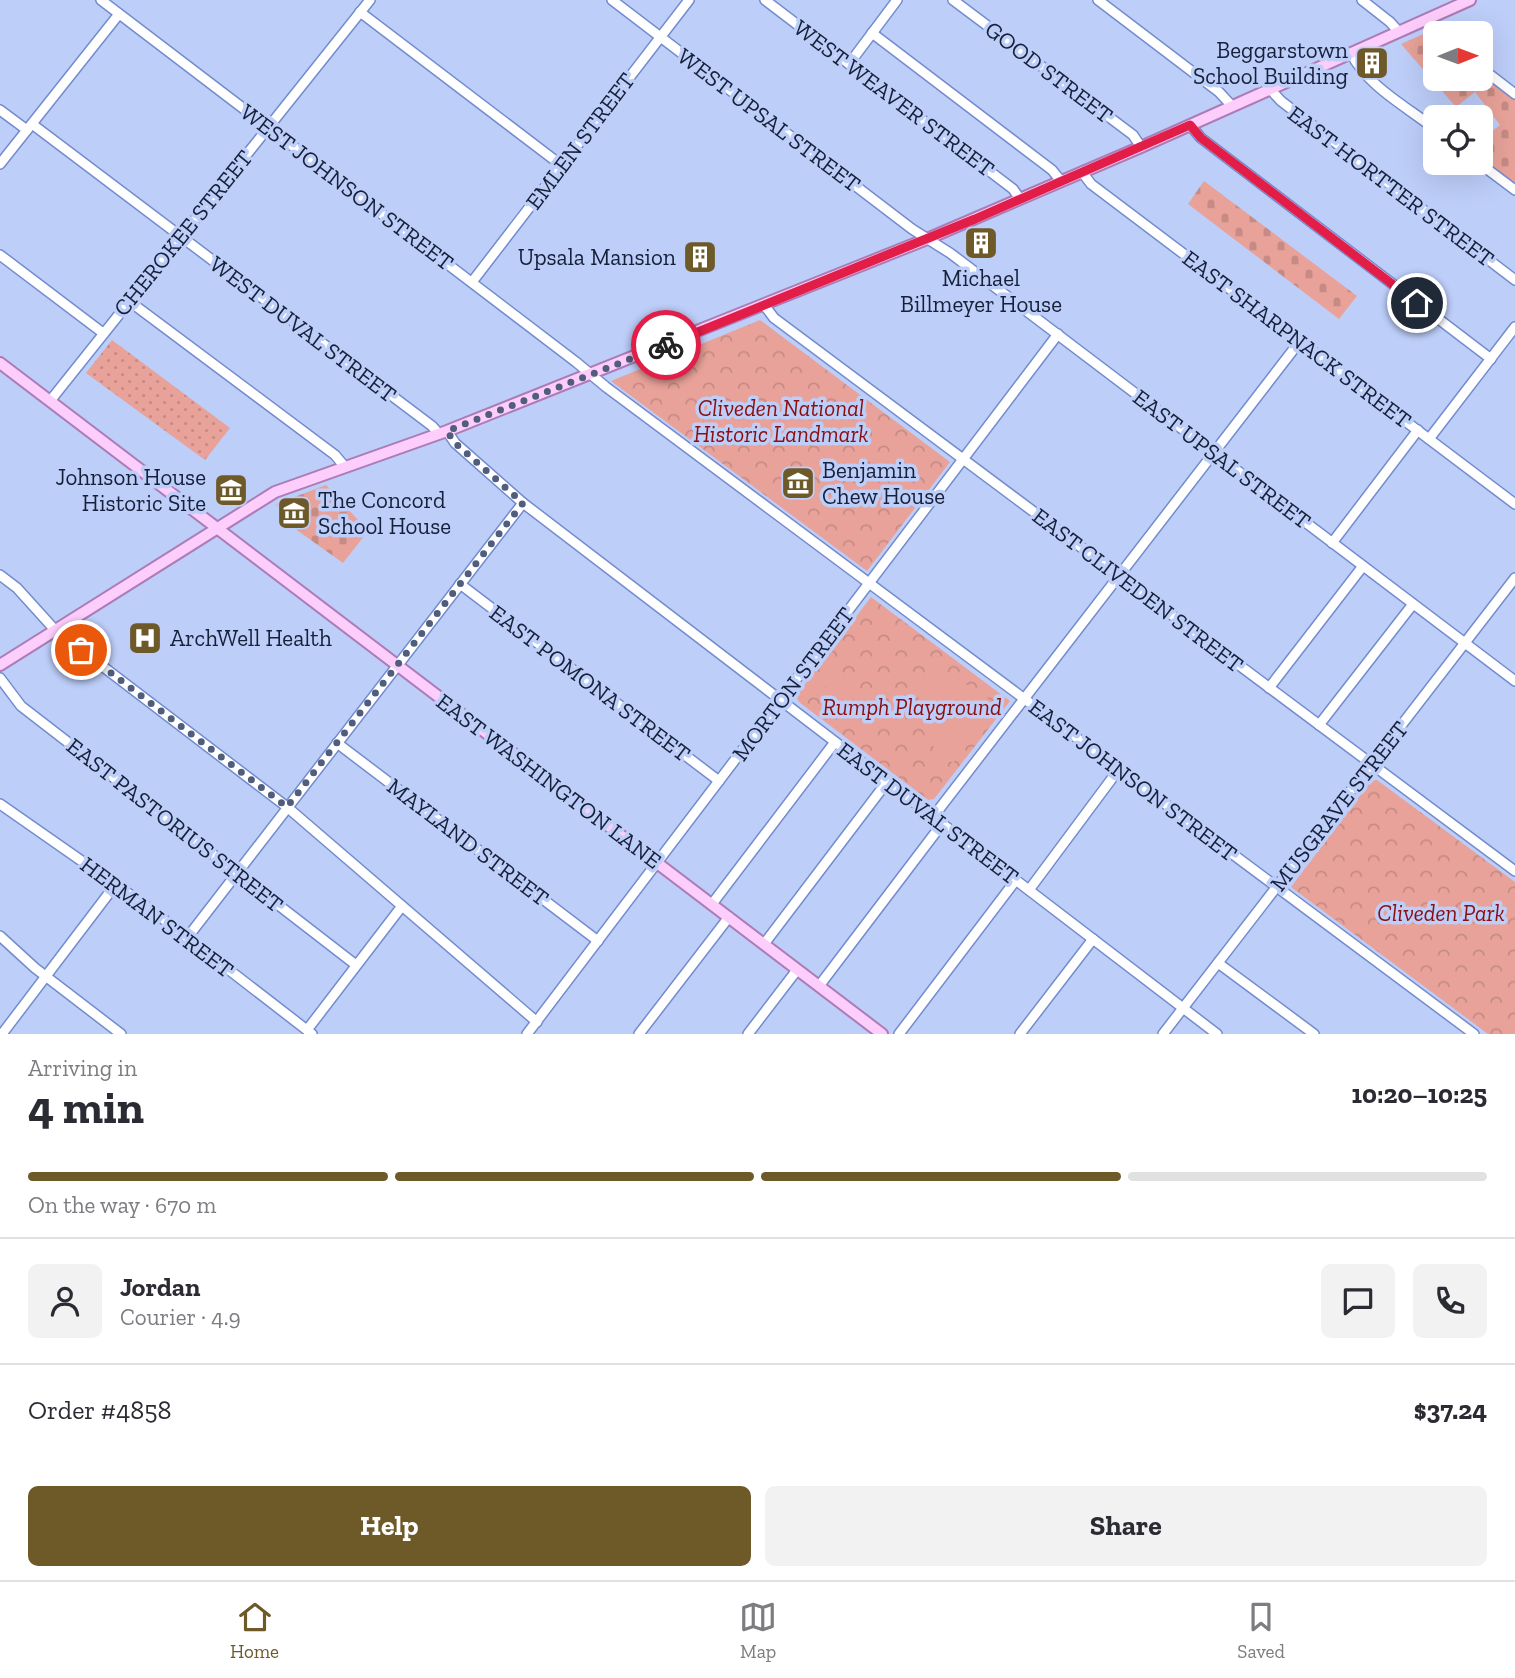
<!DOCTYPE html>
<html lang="en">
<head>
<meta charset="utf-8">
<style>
	body { margin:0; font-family:"Zilla Slab",serif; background:#f2f2f3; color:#2b2b33; height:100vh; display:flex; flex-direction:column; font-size:26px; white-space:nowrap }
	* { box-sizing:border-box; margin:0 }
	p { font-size:23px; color:#7c7c81 }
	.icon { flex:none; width:38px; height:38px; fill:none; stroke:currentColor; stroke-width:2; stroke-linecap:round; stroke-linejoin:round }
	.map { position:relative; height:1034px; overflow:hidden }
	.drawer { display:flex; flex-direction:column; background:#fff; flex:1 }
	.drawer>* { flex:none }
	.needle { width:46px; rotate:89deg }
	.tools { position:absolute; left:1423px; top:21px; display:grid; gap:14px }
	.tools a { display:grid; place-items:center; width:70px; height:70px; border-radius:10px; background:#fff; box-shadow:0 7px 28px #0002; font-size:35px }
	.pin { position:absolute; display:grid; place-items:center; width:60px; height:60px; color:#fff; margin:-30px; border:4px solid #fff; border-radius:50%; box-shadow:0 2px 7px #0007 }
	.courier { position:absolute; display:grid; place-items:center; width:70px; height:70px; margin:-35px; border:5px solid #e11d48; border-radius:50%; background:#fff; color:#222; box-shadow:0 2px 9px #0007 }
	.head em { font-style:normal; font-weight:700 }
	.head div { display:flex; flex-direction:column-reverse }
	.head { display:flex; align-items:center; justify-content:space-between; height:119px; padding:0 28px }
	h1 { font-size:46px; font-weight:700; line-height:52px }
	.bar { display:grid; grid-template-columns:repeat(4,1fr); gap:10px 7px; align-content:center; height:84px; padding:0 28px }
	.bar i { height:9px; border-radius:5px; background:#e1e1e2 }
	.bar .current { background:#6d5a28 }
	.bar p { grid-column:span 4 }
	.line { display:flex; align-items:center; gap:18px; padding:0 28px; border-top:2px solid #e1e1e2 }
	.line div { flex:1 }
	.round { display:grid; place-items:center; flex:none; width:74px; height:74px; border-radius:10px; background:#f2f2f3 }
	.button { display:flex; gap:14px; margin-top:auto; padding:14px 28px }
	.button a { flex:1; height:80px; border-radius:10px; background:#6d5a28; color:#fff; font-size:28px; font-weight:700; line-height:80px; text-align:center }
	.button a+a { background:#f2f2f3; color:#2b2b33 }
	.tabs { display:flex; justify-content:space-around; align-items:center; height:98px; border-top:2px solid #e1e1e2; background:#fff; font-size:19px; color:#7c7c81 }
	.tabs a { display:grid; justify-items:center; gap:4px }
	.tabs .current { color:#6d5a28 }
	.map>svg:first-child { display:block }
	.grass { fill:url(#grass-dots) }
	.cemetery { fill:url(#cemetery-stones) }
	.park { fill:url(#park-crowns) }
	.garden { fill:#e8a299 }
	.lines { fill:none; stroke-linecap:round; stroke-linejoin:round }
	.minor-casing { stroke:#738cce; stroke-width:12 }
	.major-casing { stroke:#ab7cb6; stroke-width:14 }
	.minor { stroke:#fff; stroke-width:9 }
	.major { stroke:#fdcefb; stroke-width:10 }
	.done { stroke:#505d7d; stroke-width:7; stroke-dasharray:0 12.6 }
	.route { stroke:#e11d48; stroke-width:9 }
	.labels { text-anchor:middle; stroke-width:7; stroke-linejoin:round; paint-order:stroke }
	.poi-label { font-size:23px; fill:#16203a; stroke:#bdcef9; text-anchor:end }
	.street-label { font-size:23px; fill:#16203a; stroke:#bdcef9 }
	.park-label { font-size:23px; font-style:italic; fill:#8b0e0f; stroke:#bdcef9 }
</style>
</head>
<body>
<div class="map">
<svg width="1515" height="1034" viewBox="0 0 1515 1034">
	<defs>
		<pattern id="grass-dots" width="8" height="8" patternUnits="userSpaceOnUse" patternTransform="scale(1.75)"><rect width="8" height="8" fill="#e8a299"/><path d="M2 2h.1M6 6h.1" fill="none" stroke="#c68b85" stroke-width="1.8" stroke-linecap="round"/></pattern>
		<pattern id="cemetery-stones" width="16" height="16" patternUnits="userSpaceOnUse" patternTransform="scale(1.75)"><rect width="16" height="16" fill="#e8a299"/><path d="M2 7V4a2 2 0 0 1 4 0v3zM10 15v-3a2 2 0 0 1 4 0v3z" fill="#c68b85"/></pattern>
		<pattern id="park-crowns" width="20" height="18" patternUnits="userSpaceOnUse" patternTransform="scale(1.75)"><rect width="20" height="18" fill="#e8a299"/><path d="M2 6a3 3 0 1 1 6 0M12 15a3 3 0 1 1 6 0" fill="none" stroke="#c68b85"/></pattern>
	</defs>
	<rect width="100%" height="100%" fill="#bdcef9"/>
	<path class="grass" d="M 112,340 L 230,428 L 205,460 L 86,373 Z"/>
	<g class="cemetery">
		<path d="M 1428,32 L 1435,37 L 1435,79 L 1480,79 L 1481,72 L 1515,98 L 1515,184 L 1481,158 L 1481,140 L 1500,125 L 1475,92 L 1456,107 L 1401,44 Z"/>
		<path d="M 1204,181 L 1357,296 L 1339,319 L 1188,204 Z"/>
		<path d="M 326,485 L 368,531 L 343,563 L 284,521 L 276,504 Z"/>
	</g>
	<g class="park">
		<path d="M 760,320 L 950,462 L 867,571 L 611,381 Z"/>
		<path d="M 871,597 L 1010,701 L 934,799 L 928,800 L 799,702 L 796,696 Z"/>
		<path d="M 1377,780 L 1515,882 L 1515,1034 L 1488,1034 L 1291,887 L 1371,781 Z"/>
	</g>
	<g class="garden">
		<path d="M 934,663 L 993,702 L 993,706 L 988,709 L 953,763 C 915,741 907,697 934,663 Z"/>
		<path d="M 828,665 L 861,690 L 849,705 L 816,680 Z"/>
	</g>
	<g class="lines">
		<g class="minor-casing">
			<g id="minor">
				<path d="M 101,0 L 576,362 L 606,387 L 1474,1034"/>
				<path d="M 612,0 L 912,229 L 950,253 L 1515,681"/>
				<path d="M 765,0 L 1013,189 L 1020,199"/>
				<path d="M 953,0 L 1133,135 L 1141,147"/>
				<path d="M 1098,0 L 1219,92 L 1232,106"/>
				<path d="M 1362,0 L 1390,22 L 1399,32"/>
				<path d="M 360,12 L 561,165"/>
				<path d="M 1426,20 L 1436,33"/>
				<path d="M 872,33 L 1052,170 L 1061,181"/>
				<path d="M 1351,53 C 1367,86 1407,107 1435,129"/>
				<path d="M 849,64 L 897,0"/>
				<path d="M 1480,67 L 1515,94"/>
				<path d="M 1270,89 L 1281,101 L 1515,280"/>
				<path d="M 0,110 L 27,130"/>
				<path d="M 32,124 L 432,426 L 439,434"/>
				<path d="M 1190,125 L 1201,138 L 1491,359"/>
				<path d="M 1479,163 L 1515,190"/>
				<path d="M 0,164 L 119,14"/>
				<path d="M 1082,172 L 1091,184 L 1515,504"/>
				<path d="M 0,255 L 103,333"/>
				<path d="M 472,282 L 689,0"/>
				<path d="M 129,301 L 335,455 L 345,467"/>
				<path d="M 764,305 L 774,318 L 1515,871"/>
				<path d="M 50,401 L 370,0"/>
				<path d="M 447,431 L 455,443 L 523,503 L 1217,1034"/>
				<path d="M 1429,439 L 1515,327"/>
				<path d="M 1332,543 L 1418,430"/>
				<path d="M 0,575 L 17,588 L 55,630 L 287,807 L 537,1022"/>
				<path d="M 460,584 L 719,781"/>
				<path d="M 0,678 L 21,706 L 356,965"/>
				<path d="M 1269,688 L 1363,566"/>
				<path d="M 1319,725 L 1413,604"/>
				<path d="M 337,743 L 598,941"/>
				<path d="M 0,804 L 149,908 L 312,1034"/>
				<path d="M 933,817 L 1300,341"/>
				<path d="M 1029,890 L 1119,769"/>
				<path d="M 712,904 L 835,742"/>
				<path d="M 0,936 L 35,968 L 121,1034"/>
				<path d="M 187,938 L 523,503"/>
				<path d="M 764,944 L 887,782"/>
				<path d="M 1218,963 L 1314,1034"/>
				<path d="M 819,986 L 942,824"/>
				<path d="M 307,1030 L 402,906"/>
				<path d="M 2,1034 L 116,884"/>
				<path d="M 527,1034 L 1058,334"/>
				<path d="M 639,1034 L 729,917"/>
				<path d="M 748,1034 L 797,970"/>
				<path d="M 899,1034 L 1016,880"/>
				<path d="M 1020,1034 L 1093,939"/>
				<path d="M 1163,1034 L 1515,578"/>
			</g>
		</g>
		<g class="major-casing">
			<g id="major">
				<path d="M 0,363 L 882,1034"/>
				<path d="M 0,665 L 275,492 L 447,431 L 927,239 L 1141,147 L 1470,0"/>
			</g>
		</g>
		<use href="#minor" class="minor"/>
		<use href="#major" class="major"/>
	</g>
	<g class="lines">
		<path class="done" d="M 81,650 L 287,807 L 523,503 L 455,443 L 447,431 L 666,345"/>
		<path class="route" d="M 666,345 L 975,219 L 1190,125 L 1201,138 L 1417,303"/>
	</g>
	<defs>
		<g id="building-square" transform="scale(1.75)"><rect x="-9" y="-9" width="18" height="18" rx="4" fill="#6d5a28" stroke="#bdcef9"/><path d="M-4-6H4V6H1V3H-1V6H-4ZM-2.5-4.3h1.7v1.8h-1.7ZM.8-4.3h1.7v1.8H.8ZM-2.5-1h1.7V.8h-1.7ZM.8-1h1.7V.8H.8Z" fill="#fff"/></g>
		<g id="museum-square" transform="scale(1.75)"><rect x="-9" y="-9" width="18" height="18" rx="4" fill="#6d5a28" stroke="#bdcef9"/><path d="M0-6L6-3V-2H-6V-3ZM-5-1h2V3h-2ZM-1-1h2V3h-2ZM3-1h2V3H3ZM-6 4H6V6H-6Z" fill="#fff"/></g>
		<g id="hospital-square" transform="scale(1.75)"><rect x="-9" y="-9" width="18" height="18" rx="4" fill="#6d5a28" stroke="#bdcef9"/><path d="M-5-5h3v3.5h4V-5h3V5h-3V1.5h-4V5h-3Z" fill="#fff"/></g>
	</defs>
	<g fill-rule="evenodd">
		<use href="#building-square" x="1372" y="63"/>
		<use href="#building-square" x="981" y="243"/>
		<use href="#building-square" x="700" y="257"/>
		<use href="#museum-square" x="798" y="483"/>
		<use href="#museum-square" x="231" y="490"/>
		<use href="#museum-square" x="294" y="513"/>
		<use href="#hospital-square" x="145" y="638"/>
	</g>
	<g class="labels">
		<g class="poi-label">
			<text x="1348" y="58">Beggarstown<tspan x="1348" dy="26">School Building</tspan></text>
			<text x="676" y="265">Upsala Mansion</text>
			<text x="981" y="286" text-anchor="middle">Michael<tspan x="981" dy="26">Billmeyer House</tspan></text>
			<text x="822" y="478" text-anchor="start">Benjamin<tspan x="822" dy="26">Chew House</tspan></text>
			<text x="206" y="485">Johnson House<tspan x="206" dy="26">Historic Site</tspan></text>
			<text x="318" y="508" text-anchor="start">The Concord<tspan x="318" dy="26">School House</tspan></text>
			<text x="170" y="646" text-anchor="start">ArchWell Health</text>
		</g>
		<g class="street-label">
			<text transform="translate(1049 72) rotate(37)" y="8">GOOD STREET</text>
			<text transform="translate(894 98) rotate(37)" y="8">WEST WEAVER STREET</text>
			<text transform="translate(769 120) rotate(37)" y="8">WEST UPSAL STREET</text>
			<text transform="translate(580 141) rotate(-53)" y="8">EMLEN STREET</text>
			<text transform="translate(1391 186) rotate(37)" y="8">EAST HORTTER STREET</text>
			<text transform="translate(347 187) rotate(37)" y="8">WEST JOHNSON STREET</text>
			<text transform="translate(183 233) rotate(-51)" y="8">CHEROKEE STREET</text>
			<text transform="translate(303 329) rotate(37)" y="8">WEST DUVAL STREET</text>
			<text transform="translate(1297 339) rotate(37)" y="8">EAST SHARPNACK STREET</text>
			<text transform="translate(1222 459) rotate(37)" y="8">EAST UPSAL STREET</text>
			<text transform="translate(1138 590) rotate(37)" y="8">EAST CLIVEDEN STREET</text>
			<text transform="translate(590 683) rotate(37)" y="8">EAST POMONA STREET</text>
			<text transform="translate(793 684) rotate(-53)" y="8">MORTON STREET</text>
			<text transform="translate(1133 780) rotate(37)" y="8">EAST JOHNSON STREET</text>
			<text transform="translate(549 781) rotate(37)" y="8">EAST WASHINGTON LANE</text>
			<text transform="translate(1339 806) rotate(-52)" y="8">MUSGRAVE STREET</text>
			<text transform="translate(928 813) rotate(37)" y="8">EAST DUVAL STREET</text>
			<text transform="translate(175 825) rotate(38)" y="8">EAST PASTORIUS STREET</text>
			<text transform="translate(468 842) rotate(37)" y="8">MAYLAND STREET</text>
			<text transform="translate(157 917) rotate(37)" y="8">HERMAN STREET</text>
		</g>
		<g class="park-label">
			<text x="781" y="416">Cliveden National<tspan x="781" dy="26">Historic Landmark</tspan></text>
			<text x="912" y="715">Rumph Playground</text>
			<text x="1441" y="921">Cliveden Park</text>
		</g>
	</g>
</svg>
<div class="tools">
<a><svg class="needle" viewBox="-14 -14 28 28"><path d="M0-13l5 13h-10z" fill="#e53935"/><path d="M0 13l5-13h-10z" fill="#7c7c81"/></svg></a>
<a><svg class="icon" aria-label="locate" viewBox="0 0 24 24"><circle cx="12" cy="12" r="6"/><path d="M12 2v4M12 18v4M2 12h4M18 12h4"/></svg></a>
</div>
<div class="pin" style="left:81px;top:650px;background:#ea580c"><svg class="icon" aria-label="bag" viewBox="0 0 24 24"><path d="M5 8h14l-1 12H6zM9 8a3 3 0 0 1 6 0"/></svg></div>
<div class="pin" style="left:1417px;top:303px;background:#1f2937"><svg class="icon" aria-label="home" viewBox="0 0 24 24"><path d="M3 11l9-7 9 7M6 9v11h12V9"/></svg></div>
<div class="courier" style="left:666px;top:345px"><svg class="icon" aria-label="bike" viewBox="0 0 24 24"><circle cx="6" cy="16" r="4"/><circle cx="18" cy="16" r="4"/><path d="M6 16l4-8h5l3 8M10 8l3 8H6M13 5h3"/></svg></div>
</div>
<section class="drawer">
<div class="head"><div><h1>4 min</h1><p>Arriving in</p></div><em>10:20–10:25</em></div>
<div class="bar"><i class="current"></i><i class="current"></i><i class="current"></i><i></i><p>On the way · 670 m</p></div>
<div class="line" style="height:126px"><a class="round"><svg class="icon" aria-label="person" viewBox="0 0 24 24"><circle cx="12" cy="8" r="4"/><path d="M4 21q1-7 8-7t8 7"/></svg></a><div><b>Jordan</b><p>Courier · 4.9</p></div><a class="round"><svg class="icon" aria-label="chat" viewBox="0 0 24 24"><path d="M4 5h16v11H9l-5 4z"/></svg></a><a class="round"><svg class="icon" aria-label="phone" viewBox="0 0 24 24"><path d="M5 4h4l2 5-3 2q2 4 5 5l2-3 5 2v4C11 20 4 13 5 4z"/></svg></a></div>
<div class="line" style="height:91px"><div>Order #4858</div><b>$37.24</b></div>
<div class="button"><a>Help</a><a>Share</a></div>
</section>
<nav class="tabs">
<a class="current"><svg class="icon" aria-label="home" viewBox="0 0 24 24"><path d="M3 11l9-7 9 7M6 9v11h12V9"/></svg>Home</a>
<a><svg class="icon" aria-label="map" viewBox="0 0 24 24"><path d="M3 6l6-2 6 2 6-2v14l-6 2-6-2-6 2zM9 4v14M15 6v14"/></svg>Map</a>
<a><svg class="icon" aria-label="saved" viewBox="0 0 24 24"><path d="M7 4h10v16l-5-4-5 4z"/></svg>Saved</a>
</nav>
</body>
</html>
